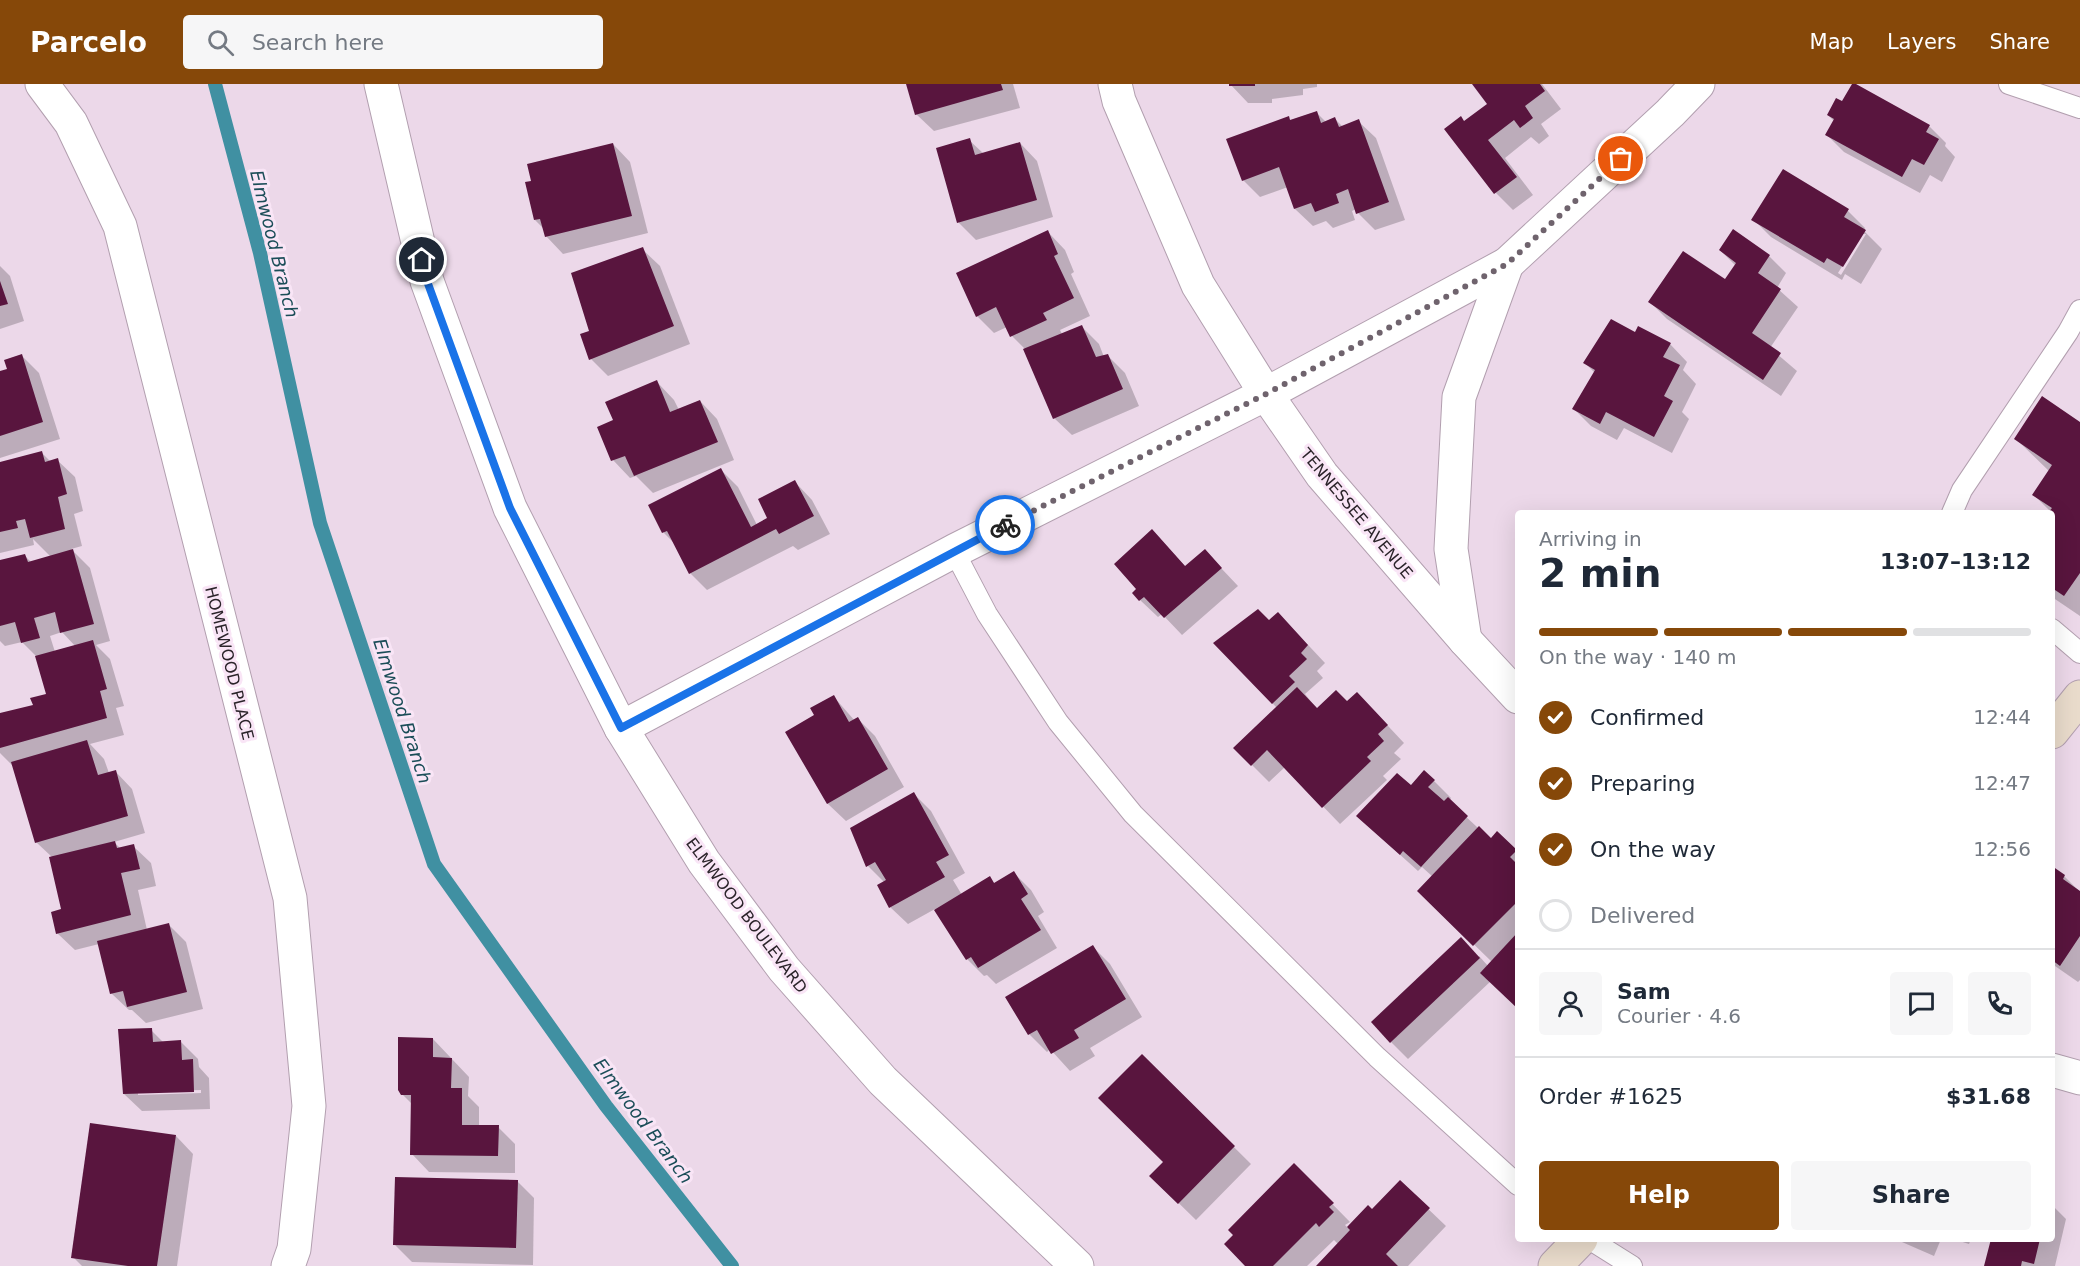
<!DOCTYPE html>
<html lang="en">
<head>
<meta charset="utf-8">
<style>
	body { margin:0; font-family:"DejaVu Sans",sans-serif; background:#f6f6f7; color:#1f2937; height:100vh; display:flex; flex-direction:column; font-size:22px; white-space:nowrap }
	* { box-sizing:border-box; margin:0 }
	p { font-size:20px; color:#747a83 }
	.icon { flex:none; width:33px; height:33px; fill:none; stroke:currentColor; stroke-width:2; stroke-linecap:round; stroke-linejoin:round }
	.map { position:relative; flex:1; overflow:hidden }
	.sheet { position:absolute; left:1515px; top:426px; width:540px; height:732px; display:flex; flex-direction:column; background:#fff; border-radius:6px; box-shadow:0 6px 24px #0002 }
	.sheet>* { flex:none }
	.pin { position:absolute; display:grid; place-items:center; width:51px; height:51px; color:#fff; margin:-26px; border:3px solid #fff; border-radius:50%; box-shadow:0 2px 6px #0007 }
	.courier { position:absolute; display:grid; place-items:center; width:60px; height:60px; margin:-30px; border:4px solid #1a73e8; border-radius:50%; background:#fff; color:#222; box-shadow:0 2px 8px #0007 }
	.summary em { font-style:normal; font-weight:800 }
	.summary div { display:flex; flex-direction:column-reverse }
	.summary { display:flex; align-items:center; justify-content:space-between; height:102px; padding:0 24px }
	h1 { font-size:39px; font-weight:800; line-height:45px }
	.bar { display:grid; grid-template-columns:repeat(4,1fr); gap:9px 6px; align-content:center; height:72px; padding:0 24px }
	.bar i { height:8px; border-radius:4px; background:#e0e1e3 }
	.bar .current { background:#864809 }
	.bar p { grid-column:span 4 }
	.line { display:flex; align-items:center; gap:15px; padding:0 24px; border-top:2px solid #e0e1e3 }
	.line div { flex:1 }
	.round { display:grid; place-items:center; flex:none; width:63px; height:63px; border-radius:6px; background:#f6f6f7 }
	ol { padding:0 24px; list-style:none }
	li { display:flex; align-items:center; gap:18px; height:66px }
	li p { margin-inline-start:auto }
	li .icon { padding:6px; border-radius:50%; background:#864809; color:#fff; stroke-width:4 }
	li:last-child { color:#747a83 }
	li i { width:33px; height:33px; border:3px solid #e0e1e3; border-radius:50% }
	.cta { display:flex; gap:12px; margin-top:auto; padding:12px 24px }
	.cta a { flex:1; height:69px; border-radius:6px; background:#864809; color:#fff; font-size:24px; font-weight:800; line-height:69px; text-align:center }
	.cta a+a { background:#f6f6f7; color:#1f2937 }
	header { display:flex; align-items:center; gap:36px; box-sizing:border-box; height:84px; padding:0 30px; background:#864809; color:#fff }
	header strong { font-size:28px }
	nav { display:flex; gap:33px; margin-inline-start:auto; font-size:21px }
	.search { width:420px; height:54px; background:#f6f6f7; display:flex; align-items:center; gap:15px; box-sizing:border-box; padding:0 21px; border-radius:6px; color:#747a83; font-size:22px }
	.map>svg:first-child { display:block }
	.shadow { fill:#0003; fill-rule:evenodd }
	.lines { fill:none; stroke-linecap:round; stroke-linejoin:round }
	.stream { stroke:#4090a2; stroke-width:14 }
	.building { fill:#59153e }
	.lane-casing { stroke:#b29faf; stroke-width:22 }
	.street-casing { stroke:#b29faf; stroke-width:35 }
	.secondary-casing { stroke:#b29faf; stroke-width:35 }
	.lane { stroke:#fff; stroke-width:20 }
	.street { stroke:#fff; stroke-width:33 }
	.secondary { stroke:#e9dbcb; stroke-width:33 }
	.done { stroke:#6f636d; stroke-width:6; stroke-dasharray:0 10.8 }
	.route { stroke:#1a73e8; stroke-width:8 }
	.labels { text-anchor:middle; stroke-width:6; stroke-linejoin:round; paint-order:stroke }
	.street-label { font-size:16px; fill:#2b242a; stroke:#f9e5f6 }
	.water-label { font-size:18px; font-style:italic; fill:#1b4d58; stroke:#f9e5f6 }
</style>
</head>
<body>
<header>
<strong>Parcelo</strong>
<div class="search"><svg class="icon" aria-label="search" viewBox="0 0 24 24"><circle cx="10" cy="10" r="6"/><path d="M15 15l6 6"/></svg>Search here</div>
<nav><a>Map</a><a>Layers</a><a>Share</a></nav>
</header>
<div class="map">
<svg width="2080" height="1182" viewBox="0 0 2080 1182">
	<rect width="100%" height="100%" fill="#ecd8e9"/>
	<g class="shadow">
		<path d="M 908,0 L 1013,0 L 1020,24 L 934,47 L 916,30 Z"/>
		<path d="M 1230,0 L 1317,0 L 1317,3 L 1303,5 L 1303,11 L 1272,15 L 1272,19 L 1248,19 Z"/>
		<path d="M 1473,0 L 1542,0 L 1561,25 L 1541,40 L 1549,52 L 1539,60 L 1531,53 L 1505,74 L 1533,111 L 1513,126 L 1496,109 L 1446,45 L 1465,39 L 1489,20 Z"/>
		<path d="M 1317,29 L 1326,38 L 1335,35 L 1343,43 L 1358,37 L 1376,54 L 1405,136 L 1375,146 L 1358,129 L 1356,125 L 1352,127 L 1355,136 L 1333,144 L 1326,137 L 1313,142 L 1295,125 L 1288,103 L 1260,113 L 1243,96 L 1288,34 L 1292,37 Z"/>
		<path d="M 1828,31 L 1929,42 L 1946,59 L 1945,62 L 1955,73 L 1942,98 L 1930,91 L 1920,109 L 1844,68 L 1827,51 L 1834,37 Z"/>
		<path d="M 969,56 L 984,70 L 1020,59 L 1037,77 L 1053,133 L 976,156 L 959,139 L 937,65 Z"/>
		<path d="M 613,60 L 630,78 L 648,149 L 563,170 L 546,152 L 544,145 L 535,136 Z"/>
		<path d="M 1848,127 L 1865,144 L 1864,147 L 1882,165 L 1861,200 L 1845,190 L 1842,196 L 1771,153 L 1753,135 ZM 1862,150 L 1866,150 L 1841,191 L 1838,189 Z"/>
		<path d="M 1048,148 L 1065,166 L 1074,188 L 1071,190 L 1090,232 L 1060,246 L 1062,250 L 1081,242 L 1099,260 L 1104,273 L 1108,272 L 1125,289 L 1139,322 L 1072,351 L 1054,334 L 1026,266 L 1012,252 L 1007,243 L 994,249 L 977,232 Z"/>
		<path d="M 642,165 L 660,182 L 690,260 L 608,292 L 591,275 L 590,248 Z"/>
		<path d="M 1720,166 L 1769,172 L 1786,189 L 1777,204 L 1798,223 L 1770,264 L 1797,287 L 1781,312 L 1667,235 L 1650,218 L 1726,197 L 1736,182 Z"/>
		<path d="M 0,182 L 10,192 L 24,237 L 0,245 Z"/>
		<path d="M 1670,260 L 1687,278 L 1683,286 L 1696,300 L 1682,328 L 1689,335 L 1672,369 L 1624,344 L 1617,356 L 1591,342 L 1574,325 L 1595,289 L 1585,279 Z"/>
		<path d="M 22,272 L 39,289 L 60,355 L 0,374 L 0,289 L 9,286 Z"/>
		<path d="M 657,298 L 674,316 L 679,326 L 700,317 L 717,335 L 734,376 L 653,409 L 636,392 L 630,394 L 613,376 L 615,337 Z"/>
		<path d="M 2080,340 L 2080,532 L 2052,513 L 2052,429 L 2034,411 L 2050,388 L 2016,355 Z"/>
		<path d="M 42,369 L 51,378 L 57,376 L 75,393 L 83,427 L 74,430 L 82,462 L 71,465 L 90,484 L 110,557 L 96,561 L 110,575 L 124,622 L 116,624 L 124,651 L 90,660 L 104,675 L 109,689 L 115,687 L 132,705 L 145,749 L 114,758 L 121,765 L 133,762 L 151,779 L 156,802 L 138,806 L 147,846 L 169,841 L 186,858 L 203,925 L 146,939 L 132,926 L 129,926 L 111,909 L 99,860 L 75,866 L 57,849 L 63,826 L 53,774 L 36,758 L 13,682 L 0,669 L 0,630 L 35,622 L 48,611 L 36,572 L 22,558 L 5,562 L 0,557 L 0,478 L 24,471 L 32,479 L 51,473 L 33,455 L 34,461 L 0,469 L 0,380 ZM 62,548 L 76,563 L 55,568 L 50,552 Z"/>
		<path d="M 721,386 L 738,403 L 757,441 L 770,435 L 795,398 L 812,416 L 830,450 L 798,466 L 793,462 L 707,506 L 690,489 L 675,460 L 664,449 L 650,422 Z"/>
		<path d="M 1152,447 L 1186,483 L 1205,467 L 1238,502 L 1182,551 L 1162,530 L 1158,533 L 1140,516 L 1139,505 Z"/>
		<path d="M 1269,538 L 1295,547 L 1325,579 L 1317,587 L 1323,594 L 1305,610 L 1318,626 L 1347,619 L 1374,627 L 1404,659 L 1394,669 L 1401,675 L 1383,692 L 1387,696 L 1340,740 L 1285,683 L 1269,698 L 1235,664 L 1277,624 L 1215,559 Z"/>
		<path d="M 834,613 L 855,637 L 858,635 L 875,652 L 904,703 L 846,737 L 828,720 L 787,649 L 816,631 Z"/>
		<path d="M 1434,697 L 1451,714 L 1449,717 L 1491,756 L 1497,749 L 1518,769 L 1518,924 L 1491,897 L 1408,975 L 1391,958 L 1479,872 L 1488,882 L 1492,878 L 1419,807 L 1433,793 L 1422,783 L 1418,787 L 1376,749 L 1411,703 Z"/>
		<path d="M 914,710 L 931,727 L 965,789 L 953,796 L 962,811 L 990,794 L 995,800 L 1014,789 L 1031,806 L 1044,828 L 1038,832 L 1057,864 L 996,900 L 987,891 L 984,892 L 967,875 L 935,825 L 908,840 L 890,823 L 885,799 L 868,782 Z"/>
		<path d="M 2052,784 L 2064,792 L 2080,808 L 2080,896 L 2078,898 L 2055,882 L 2052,886 Z"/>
		<path d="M 1093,863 L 1110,880 L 1142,933 L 1090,964 L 1095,972 L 1070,987 L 1050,965 L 1047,968 L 1029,950 L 1007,914 Z"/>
		<path d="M 151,946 L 164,959 L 181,958 L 198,975 L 199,983 L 209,994 L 210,1025 L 142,1027 L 124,1010 ZM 201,1006 L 201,1009 L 138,1011 L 138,1008 Z"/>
		<path d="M 433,955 L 469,993 L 468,1012 L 479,1023 L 479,1042 L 498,1043 L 515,1060 L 515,1089 L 429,1088 L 412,1070 L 413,1021 L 402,1010 Z"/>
		<path d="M 1142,972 L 1251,1080 L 1196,1136 L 1151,1092 L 1165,1078 Z"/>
		<path d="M 176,1052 L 193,1070 L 177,1182 L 82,1182 L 73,1173 Z"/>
		<path d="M 1294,1081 L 1350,1138 L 1345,1141 L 1348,1144 L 1372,1127 L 1400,1098 L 1446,1142 L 1408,1182 L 1318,1182 L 1339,1161 L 1334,1156 L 1307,1182 L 1248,1182 Z"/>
		<path d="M 517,1097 L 534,1114 L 533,1181 L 412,1178 L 395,1161 Z"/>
		<path d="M 2052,1121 L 2066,1135 L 2055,1182 L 1986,1182 L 1992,1155 L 2052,1155 Z"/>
		<path d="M 1895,1155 L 1941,1155 L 1934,1172 Z"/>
		<path d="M 1953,1155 L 1971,1155 L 1969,1160 Z"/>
	</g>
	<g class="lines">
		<path class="stream" d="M 215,0 L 260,169 L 320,439 L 434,780 L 606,1022 L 732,1182"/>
	</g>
	<g class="building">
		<path d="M 906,0 L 1001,0 L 1003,6 L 915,31 Z"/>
		<rect x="1229" y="0" width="26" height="2"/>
		<path d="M 1472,0 L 1540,0 L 1545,7 L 1525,22 L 1533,34 L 1520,44 L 1514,36 L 1488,56 L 1517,93 L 1494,110 L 1444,45 L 1461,32 L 1464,37 L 1487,20 Z"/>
		<path d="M 1852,0 L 1856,0 L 1930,41 L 1926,48 L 1939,55 L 1924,81 L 1912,75 L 1902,93 L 1825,51 L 1834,35 L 1827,31 L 1836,14 L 1842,17 Z"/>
		<path d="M 1317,27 L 1321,39 L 1335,33 L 1339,43 L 1359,35 L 1389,118 L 1356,130 L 1348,105 L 1336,110 L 1339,119 L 1315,128 L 1311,119 L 1294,125 L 1279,83 L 1242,97 L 1226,55 L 1289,32 L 1290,36 Z"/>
		<path d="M 970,54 L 975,71 L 1020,58 L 1037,116 L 957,139 L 936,64 Z"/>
		<path d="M 613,59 L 632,132 L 545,153 L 540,135 L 534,136 L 525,98 L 531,97 L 527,80 Z"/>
		<path d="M 1783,85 L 1849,125 L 1844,133 L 1866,146 L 1843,183 L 1827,174 L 1824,179 L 1751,136 Z"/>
		<path d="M 1733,145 L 1770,171 L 1758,189 L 1781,205 L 1752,249 L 1781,269 L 1763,296 L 1648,218 L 1683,167 L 1725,195 L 1736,179 L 1719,166 Z"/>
		<path d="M 1048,146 L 1058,170 L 1054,172 L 1074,214 L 1043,229 L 1047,236 L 1010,253 L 996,223 L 976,233 L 956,189 Z"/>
		<path d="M 643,163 L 674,242 L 589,276 L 580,250 L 589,247 L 571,189 Z"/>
		<path d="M 0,197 L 8,220 L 0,222 Z"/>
		<path d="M 1611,235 L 1635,248 L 1638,242 L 1671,259 L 1663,273 L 1680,281 L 1664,312 L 1673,317 L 1654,353 L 1606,328 L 1600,340 L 1572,325 L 1595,286 L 1583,279 Z"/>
		<path d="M 1082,241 L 1096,273 L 1108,270 L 1123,305 L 1053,335 L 1023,265 Z"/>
		<path d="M 22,270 L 43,338 L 0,352 L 0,287 L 7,285 L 4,276 Z"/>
		<path d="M 657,296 L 670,328 L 700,316 L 718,358 L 634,392 L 625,372 L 611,377 L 597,343 L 613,336 L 605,318 Z"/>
		<path d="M 2042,312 L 2080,338 L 2080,489 L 2064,512 L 2052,504 L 2052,429 L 2048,429 L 2052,424 L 2032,411 L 2052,381 L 2014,355 Z"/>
		<path d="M 42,367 L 45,378 L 58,374 L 67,410 L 58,413 L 65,445 L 30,454 L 25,435 L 16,437 L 18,444 L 0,448 L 0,378 Z"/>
		<path d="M 721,384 L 751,443 L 767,434 L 758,415 L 795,396 L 814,432 L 779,450 L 776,445 L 689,490 L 667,447 L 662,449 L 648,421 Z"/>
		<path d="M 1152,445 L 1185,482 L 1205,465 L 1222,484 L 1164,534 L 1144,513 L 1139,517 L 1132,509 L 1136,505 L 1114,480 Z"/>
		<path d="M 73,465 L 94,540 L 60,549 L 55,528 L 34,534 L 40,554 L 21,559 L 15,538 L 0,542 L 0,476 L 25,470 L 28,478 Z"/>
		<path d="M 1258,525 L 1269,536 L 1278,528 L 1308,561 L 1301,569 L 1307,575 L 1289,592 L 1295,598 L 1272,620 L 1213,559 Z"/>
		<path d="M 93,556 L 107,605 L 100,607 L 107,634 L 0,664 L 0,629 L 33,621 L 30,614 L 46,610 L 35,572 Z"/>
		<path d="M 1297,603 L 1317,624 L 1336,606 L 1347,617 L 1357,608 L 1388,641 L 1378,650 L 1384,657 L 1367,673 L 1371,677 L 1322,724 L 1267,666 L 1251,682 L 1233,664 Z"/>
		<path d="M 834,611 L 849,638 L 858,633 L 888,685 L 827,720 L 785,648 L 814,631 L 810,624 Z"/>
		<path d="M 87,656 L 98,691 L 116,686 L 128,732 L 35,759 L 11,678 Z"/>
		<path d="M 1424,686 L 1435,696 L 1428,703 L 1444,717 L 1448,713 L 1468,732 L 1421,783 L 1403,767 L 1400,771 L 1356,732 L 1397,689 L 1411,701 Z"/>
		<path d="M 914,708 L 949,771 L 936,778 L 945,793 L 889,824 L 877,801 L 886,796 L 875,778 L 866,783 L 850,744 Z"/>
		<path d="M 1479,742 L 1491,754 L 1497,747 L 1517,766 L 1510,773 L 1518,781 L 1518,817 L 1473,862 L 1417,807 Z"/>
		<path d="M 115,757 L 117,764 L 134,760 L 140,785 L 121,789 L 131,831 L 56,850 L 51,828 L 61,825 L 49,773 Z"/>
		<path d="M 2052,782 L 2065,791 L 2063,795 L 2080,807 L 2080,852 L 2060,882 L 2052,876 Z"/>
		<path d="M 1014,787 L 1028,810 L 1021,815 L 1041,846 L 978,884 L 971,873 L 966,876 L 934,826 L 990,792 L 994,799 Z"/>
		<path d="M 169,839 L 187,908 L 127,923 L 123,907 L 110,910 L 97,857 Z"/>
		<path d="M 1518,848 L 1518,925 L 1480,889 Z"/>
		<path d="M 1461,853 L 1480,874 L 1390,959 L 1371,938 Z"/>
		<path d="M 1093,861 L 1126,915 L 1074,946 L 1079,954 L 1051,970 L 1037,946 L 1028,951 L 1005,913 Z"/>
		<path d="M 152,944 L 153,958 L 181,956 L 182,976 L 193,975 L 194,1008 L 123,1010 L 118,945 Z"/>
		<path d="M 398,953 L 433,954 L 433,973 L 452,974 L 451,1004 L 462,1004 L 462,1041 L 499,1041 L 498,1072 L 410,1071 L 411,1011 L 401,1011 L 398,1006 Z"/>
		<path d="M 1142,970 L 1235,1062 L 1178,1120 L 1149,1092 L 1163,1078 L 1098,1014 Z"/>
		<path d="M 90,1039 L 176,1051 L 157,1182 L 128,1182 L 71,1174 Z"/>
		<path d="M 1294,1079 L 1334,1119 L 1329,1123 L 1334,1128 L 1319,1143 L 1316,1139 L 1273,1182 L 1245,1182 L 1224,1160 L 1233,1151 L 1228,1146 Z"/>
		<path d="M 395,1093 L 518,1096 L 516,1164 L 393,1161 Z"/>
		<path d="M 1400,1096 L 1430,1124 L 1386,1170 L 1398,1182 L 1316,1182 L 1350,1146 L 1347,1143 L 1368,1121 L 1372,1125 Z"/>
		<path d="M 1991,1155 L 2040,1155 L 2034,1180 L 2022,1177 L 2021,1182 L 1984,1182 Z"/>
	</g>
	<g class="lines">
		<g class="lane-casing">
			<g id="lane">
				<path d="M 2009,0 L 2080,24"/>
				<path d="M 1952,429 L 1962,406 L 2068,248 L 2080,226"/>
				<path d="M 954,467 L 987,530 L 1058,638 L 1133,730 L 1377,973 L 1518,1101"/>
				<path d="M 2052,545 L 2080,569"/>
				<path d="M 1589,1155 L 1632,1182"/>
			</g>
		</g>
		<g class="street-casing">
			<g id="street">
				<path d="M 42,0 L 71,39 L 120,142 L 290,814 L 309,1022 L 294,1165 L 288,1182"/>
				<path d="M 381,0 L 427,197 L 510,424 L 621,644 L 704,778 L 784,885 L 883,997 L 1077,1182"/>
				<path d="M 1115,0 L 1119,17 L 1198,201 L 1266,310 L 1322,391 L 1465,556 L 1518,613"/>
				<path d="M 1465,556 L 1451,465 L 1459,313 L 1507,180"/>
				<path d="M 621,644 L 954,467 L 1266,310 L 1507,180 L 1670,29 L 1698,0"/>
				<path d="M 2052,986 L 2080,994"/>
			</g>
		</g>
		<g class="secondary-casing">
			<g id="secondary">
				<path d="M 2052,648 L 2080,613"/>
				<path d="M 1555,1182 L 1581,1155"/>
			</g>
		</g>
		<use href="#lane" class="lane"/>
		<use href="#street" class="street"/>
		<use href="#secondary" class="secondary"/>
	</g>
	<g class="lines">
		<path class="done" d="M 1005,441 L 1266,310 L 1507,180 L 1621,75"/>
		<path class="route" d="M 422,176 L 427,197 L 510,424 L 621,644 L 1005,441"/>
	</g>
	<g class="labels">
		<g class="street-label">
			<text transform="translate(1357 429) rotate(50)" y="6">TENNESSEE AVENUE</text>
			<text transform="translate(230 579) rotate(76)" y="6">HOMEWOOD PLACE</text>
			<text transform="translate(747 831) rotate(53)" y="6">ELMWOOD BOULEVARD</text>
		</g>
		<g class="water-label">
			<text transform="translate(274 160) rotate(76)" y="6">Elmwood Branch</text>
			<text transform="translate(402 627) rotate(72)" y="6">Elmwood Branch</text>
			<text transform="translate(643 1037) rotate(53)" y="6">Elmwood Branch</text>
		</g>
	</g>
</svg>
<div class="pin" style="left:1621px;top:75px;background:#ea580c"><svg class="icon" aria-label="bag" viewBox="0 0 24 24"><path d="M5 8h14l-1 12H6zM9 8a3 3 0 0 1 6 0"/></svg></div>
<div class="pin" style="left:422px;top:176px;background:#1f2937"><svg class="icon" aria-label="home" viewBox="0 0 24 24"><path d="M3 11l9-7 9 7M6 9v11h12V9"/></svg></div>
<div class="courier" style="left:1005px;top:441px"><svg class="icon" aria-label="bike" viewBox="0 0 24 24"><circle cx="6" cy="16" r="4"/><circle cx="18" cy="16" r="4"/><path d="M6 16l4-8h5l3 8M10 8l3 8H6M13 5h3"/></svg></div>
<section class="sheet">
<div class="summary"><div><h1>2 min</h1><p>Arriving in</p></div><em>13:07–13:12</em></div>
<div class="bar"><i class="current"></i><i class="current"></i><i class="current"></i><i></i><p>On the way · 140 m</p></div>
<ol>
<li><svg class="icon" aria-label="check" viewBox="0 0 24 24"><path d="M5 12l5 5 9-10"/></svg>Confirmed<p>12:44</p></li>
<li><svg class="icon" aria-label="check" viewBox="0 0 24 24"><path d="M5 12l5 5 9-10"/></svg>Preparing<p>12:47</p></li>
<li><svg class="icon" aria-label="check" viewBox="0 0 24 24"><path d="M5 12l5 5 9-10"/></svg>On the way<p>12:56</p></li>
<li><i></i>Delivered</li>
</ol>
<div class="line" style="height:108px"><a class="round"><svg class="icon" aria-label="person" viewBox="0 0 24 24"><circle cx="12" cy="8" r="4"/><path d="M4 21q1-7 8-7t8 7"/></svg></a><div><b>Sam</b><p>Courier · 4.6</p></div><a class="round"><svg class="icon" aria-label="chat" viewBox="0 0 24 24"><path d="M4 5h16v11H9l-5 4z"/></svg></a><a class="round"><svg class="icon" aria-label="phone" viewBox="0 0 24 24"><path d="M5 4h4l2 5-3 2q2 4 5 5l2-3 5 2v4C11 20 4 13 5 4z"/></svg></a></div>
<div class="line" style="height:78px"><div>Order #1625</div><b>$31.68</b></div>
<div class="cta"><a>Help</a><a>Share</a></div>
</section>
</div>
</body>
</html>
